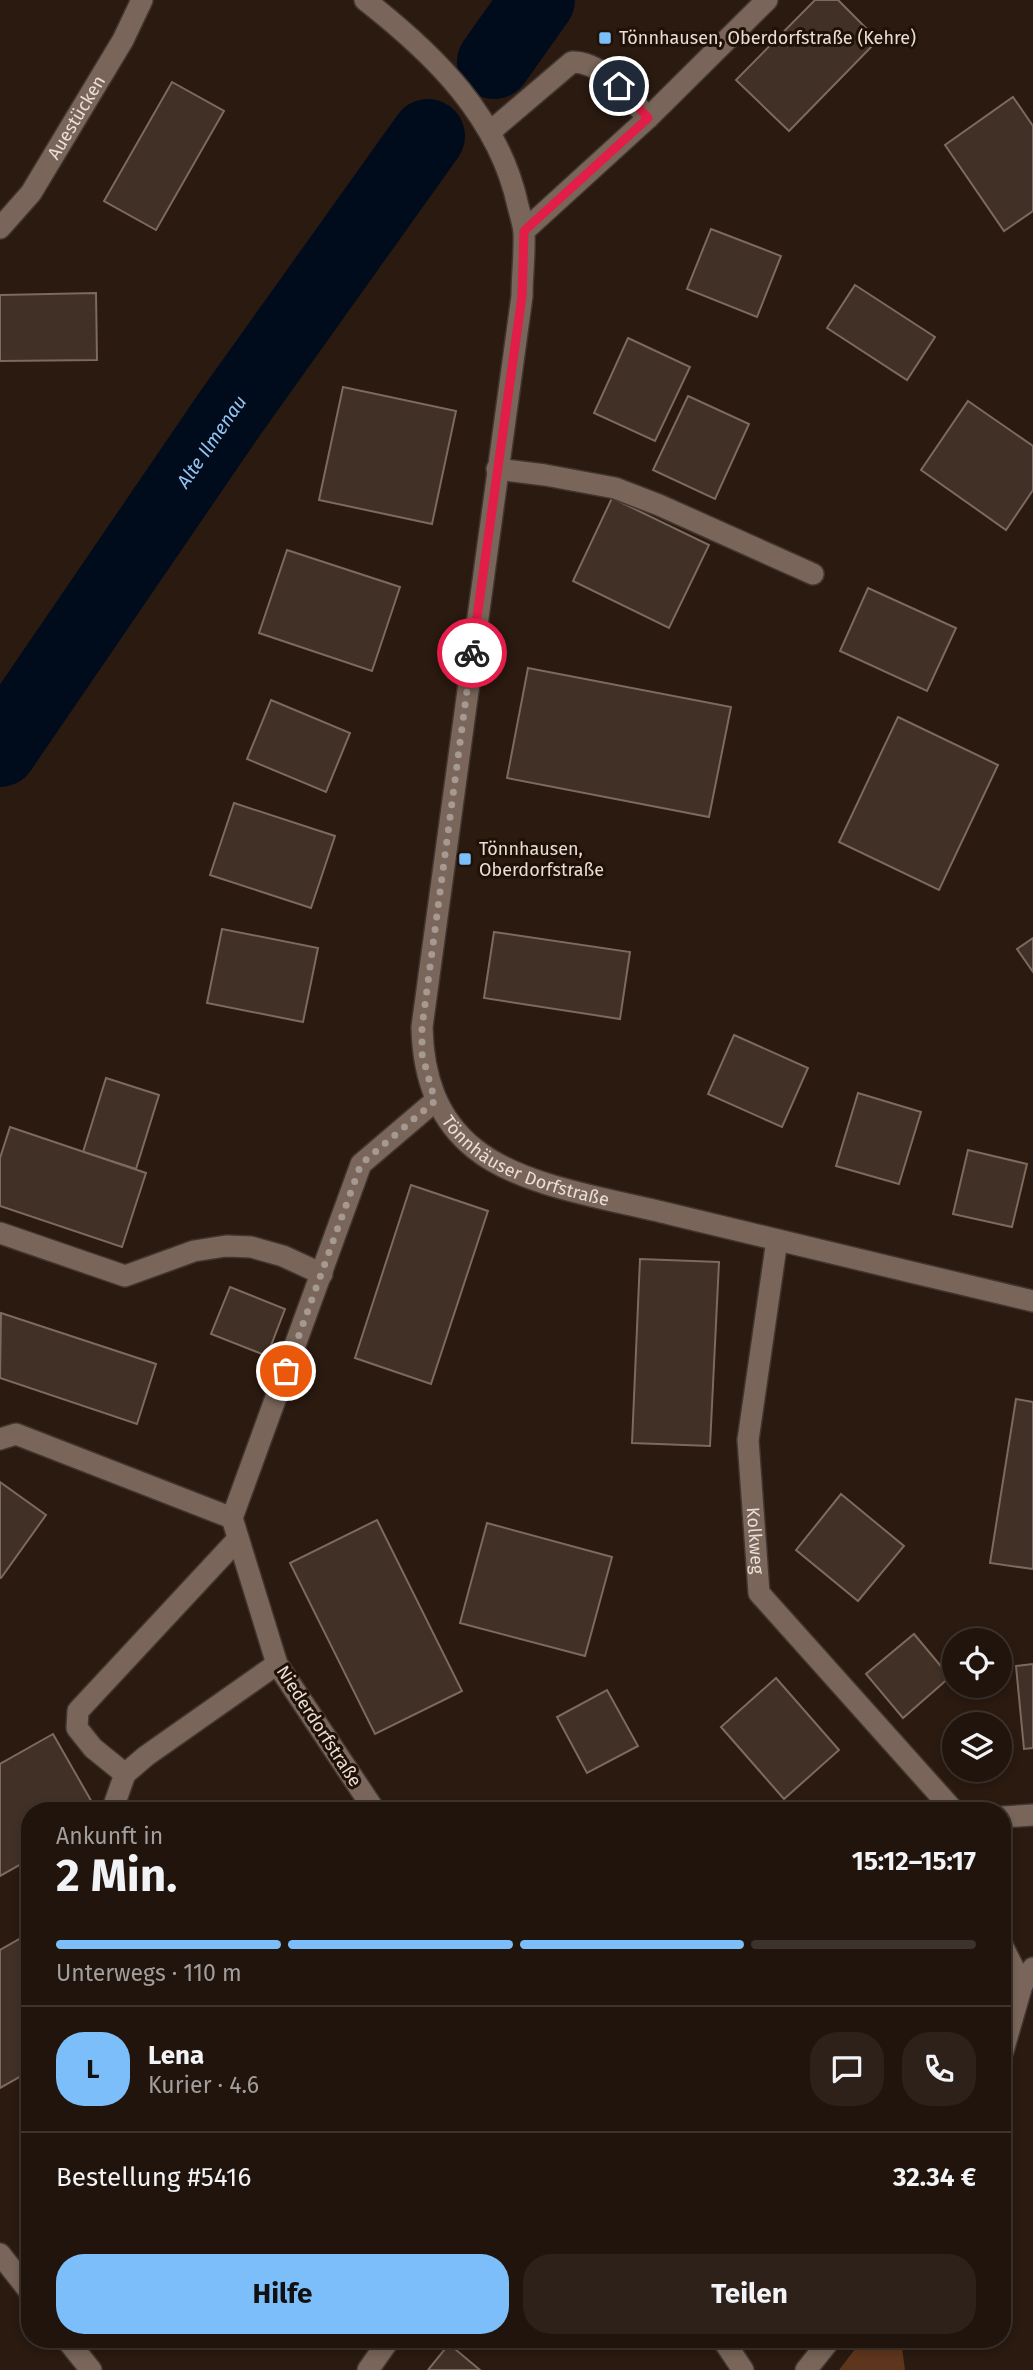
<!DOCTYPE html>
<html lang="de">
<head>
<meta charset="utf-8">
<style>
	body { margin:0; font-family:"Fira Sans",sans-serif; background:#2d211a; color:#f1f3f6; height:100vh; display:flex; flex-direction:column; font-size:26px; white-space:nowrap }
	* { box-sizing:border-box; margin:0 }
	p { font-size:23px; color:#a29e9d }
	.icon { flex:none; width:38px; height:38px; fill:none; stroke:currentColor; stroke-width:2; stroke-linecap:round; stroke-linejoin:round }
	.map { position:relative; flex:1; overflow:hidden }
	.sheet { position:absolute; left:21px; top:1802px; width:990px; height:546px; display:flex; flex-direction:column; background:#20140c; border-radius:28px; box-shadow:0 4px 10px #0003,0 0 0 2px #3d332d }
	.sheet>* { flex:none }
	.fabs { position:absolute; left:942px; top:1628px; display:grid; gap:14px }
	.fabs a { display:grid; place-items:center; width:70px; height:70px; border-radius:50%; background:#20140c; box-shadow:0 4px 10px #0003,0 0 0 2px #3d332d; font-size:35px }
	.pin { position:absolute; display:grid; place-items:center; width:60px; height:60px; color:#fff; margin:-30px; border:4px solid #fff; border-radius:50%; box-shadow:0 2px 7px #0007 }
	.courier { position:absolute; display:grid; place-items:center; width:70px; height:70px; margin:-35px; border:5px solid #e11d48; border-radius:50%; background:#fff; color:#222; box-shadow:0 2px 9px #0007 }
	.headline em { font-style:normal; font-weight:700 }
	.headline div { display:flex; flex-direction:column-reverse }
	.headline { display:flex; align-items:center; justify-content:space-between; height:119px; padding:0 35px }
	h1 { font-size:46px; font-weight:700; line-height:52px }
	.bar { display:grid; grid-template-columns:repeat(4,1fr); gap:10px 7px; align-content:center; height:84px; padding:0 35px }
	.bar i { height:9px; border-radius:5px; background:#3d332d }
	.bar .active { background:#7cbef9 }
	.bar p { grid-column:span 4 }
	.line { display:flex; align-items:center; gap:18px; padding:0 35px; border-top:2px solid #3d332d }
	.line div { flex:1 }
	.round { display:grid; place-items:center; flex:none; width:74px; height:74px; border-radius:28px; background:#2d211a }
	.button { display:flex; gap:14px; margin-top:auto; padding:14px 35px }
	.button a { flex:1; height:80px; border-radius:28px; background:#7cbef9; color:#111; font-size:28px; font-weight:700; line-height:80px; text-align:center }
	.button a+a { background:#2d211a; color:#f1f3f6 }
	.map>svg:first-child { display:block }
	.green { fill:#5e361d }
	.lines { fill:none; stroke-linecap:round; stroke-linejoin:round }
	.river { stroke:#000b1b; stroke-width:74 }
	.building { fill:#413025; stroke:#7d695e; stroke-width:2 }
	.minor-casing { stroke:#413530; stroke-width:24 }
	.minor { stroke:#796559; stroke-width:21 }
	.done { stroke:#a69991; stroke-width:7; stroke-dasharray:0 12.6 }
	.route { stroke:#e11d48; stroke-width:9 }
	.poi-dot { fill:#7cbef9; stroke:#201107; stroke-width:2.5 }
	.labels { text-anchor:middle; stroke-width:6; stroke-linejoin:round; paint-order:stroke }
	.poi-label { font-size:18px; fill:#e9ded7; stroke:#201107; text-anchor:start }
	.street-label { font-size:18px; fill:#e9ded7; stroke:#201107 }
	.water-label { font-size:19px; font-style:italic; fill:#92c4f2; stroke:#201107 }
</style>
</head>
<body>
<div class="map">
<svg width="1033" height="2370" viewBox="0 0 1033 2370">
	<rect width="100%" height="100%" fill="#2a1a10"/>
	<path class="green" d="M 862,2340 L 901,2340 L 905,2370 L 839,2370 Z"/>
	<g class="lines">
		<g class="river">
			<path d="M 494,62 L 538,0"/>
			<path id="s1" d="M 0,750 L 231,412 L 428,136"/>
		</g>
	</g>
	<g class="building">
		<path d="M 815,0 L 838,0 L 878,40 L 789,131 L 736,80 Z"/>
		<path d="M 172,82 L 224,111 L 156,230 L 104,201 Z"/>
		<path d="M 1013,97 L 1033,126 L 1033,211 L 1004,231 L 945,145 Z"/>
		<path d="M 711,229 L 781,256 L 757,317 L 687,289 Z"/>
		<path d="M 855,285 L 935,337 L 907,380 L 827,328 Z"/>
		<path d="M 96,293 L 97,360 L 0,361 L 0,295 Z"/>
		<path d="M 628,338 L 690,367 L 655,441 L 594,413 Z"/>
		<path d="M 343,387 L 456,411 L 432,524 L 319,500 Z"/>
		<path d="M 688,396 L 749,424 L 715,499 L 653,470 Z"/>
		<path d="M 968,401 L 1033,446 L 1033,490 L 1006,530 L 921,470 Z"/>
		<path d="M 612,498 L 709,545 L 669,628 L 573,581 Z"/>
		<path d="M 287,550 L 400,587 L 372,671 L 259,633 Z"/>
		<path d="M 868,588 L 956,628 L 927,691 L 840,651 Z"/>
		<path d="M 528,668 L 731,707 L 709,817 L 507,778 Z"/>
		<path d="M 271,700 L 350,733 L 326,792 L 247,759 Z"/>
		<path d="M 898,717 L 998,765 L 939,890 L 839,842 Z"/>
		<path d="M 234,803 L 335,836 L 311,908 L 210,875 Z"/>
		<path d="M 222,929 L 318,948 L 303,1022 L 207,1003 Z"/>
		<path d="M 494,932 L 630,952 L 620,1019 L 484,998 Z"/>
		<path d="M 1033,938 L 1033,972 L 1017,949 Z"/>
		<path d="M 734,1035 L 808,1068 L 782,1127 L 708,1094 Z"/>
		<path d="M 106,1078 L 159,1095 L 136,1169 L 83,1152 Z"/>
		<path d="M 858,1093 L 921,1112 L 899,1184 L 836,1166 Z"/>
		<path d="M 10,1127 L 146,1173 L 122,1247 L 0,1206 L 0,1158 Z"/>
		<path d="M 968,1150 L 1027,1164 L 1012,1227 L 953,1214 Z"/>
		<path d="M 411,1185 L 488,1211 L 431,1384 L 355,1358 Z"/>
		<path d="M 640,1259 L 719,1262 L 710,1446 L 632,1443 Z"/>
		<path d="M 230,1287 L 285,1309 L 267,1356 L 211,1334 Z"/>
		<path d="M 1,1313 L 156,1364 L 137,1424 L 0,1378 Z"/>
		<path d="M 1016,1399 L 1033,1402 L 1033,1569 L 990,1563 Z"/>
		<path d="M 0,1482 L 46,1515 L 1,1578 L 0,1578 Z"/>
		<path d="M 841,1494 L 904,1546 L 858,1601 L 796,1550 Z"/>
		<path d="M 377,1520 L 462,1691 L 375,1734 L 290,1563 Z"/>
		<path d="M 487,1523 L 612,1557 L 585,1656 L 460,1623 Z"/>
		<path d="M 914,1634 L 950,1677 L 903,1718 L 866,1674 Z"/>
		<path d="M 1033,1664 L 1033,1748 L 1024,1749 L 1016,1666 Z"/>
		<path d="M 776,1678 L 839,1750 L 784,1799 L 721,1727 Z"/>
		<path d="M 607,1690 L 638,1746 L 587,1773 L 557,1717 Z"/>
		<path d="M 53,1734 L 97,1811 L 30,1811 L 30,1859 L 0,1876 L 0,1764 Z"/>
		<path d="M 30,1933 L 30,2071 L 0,2088 L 0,1950 Z"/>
		<path d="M 449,2344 L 480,2370 L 428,2370 Z"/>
	</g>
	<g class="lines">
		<g class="minor-casing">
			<g id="minor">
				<path id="s2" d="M 365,0 C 434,54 499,117 518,206 C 520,214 523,223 524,232 C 525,253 522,275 522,296 L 422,1027 C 423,1075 436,1118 475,1149 C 522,1187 611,1199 670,1214 C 791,1244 912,1272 1033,1301"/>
				<path d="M 491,131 L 572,62 C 604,62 629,97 648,118"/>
				<path id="s3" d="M 0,228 L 31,193 L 123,40 L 142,0"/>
				<path d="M 524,231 L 648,118 L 767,0"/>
				<path d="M 497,469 L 545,475 L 615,488 L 659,505 L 813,574"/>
				<path d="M 0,1233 L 125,1276 L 194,1251 L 226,1246 L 251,1247 L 283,1256 L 322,1274"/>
				<path id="s4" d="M 777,1240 L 748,1440 L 759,1593 L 954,1811"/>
				<path d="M 0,1439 L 16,1434 L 232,1518"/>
				<path d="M 125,1774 L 93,1748 L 77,1728 L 78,1711 L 238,1539"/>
				<path d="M 112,1811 L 125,1774 L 146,1756 L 277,1664"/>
				<path d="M 375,1811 L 277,1664 L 232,1518 L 361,1164 L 435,1101"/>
				<path d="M 1003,1817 L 1033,1815"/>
				<path d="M 1003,1947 L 1022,1985"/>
				<path d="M 1003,2051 L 1022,1985 L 1033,1968"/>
				<path d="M 0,2254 L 30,2292"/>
				<path d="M 67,2340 L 91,2370"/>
				<path d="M 723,2340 L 743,2370"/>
				<path d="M 368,2370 L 389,2340"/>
				<path d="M 806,2370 L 830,2340"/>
			</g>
		</g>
		<use href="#minor" class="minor"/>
	</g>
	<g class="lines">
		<path class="done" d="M 286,1371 L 361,1164 L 435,1101 L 422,1054 L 422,1027 L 472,653"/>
		<path class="route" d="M 472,653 L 522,296 L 524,231 L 648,118 L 619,86"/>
	</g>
	<g class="poi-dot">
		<rect x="598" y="31" width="14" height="14" rx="3.5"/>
		<rect x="458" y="852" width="14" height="14" rx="3.5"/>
	</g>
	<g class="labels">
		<g class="poi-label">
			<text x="619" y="44">Tönnhausen, Oberdorfstraße (Kehre)</text>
			<text x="479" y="855">Tönnhausen,<tspan x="479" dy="21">Oberdorfstraße</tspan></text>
		</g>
		<g class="street-label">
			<text dy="6" stroke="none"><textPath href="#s3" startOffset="135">Auestücken</textPath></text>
			<text dy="6" stroke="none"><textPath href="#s2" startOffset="1279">Tönnhäuser Dorfstraße</textPath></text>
			<text dy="6" stroke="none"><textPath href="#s4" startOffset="303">Kolkweg</textPath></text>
			<text transform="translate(319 1726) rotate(57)" y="6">Niederdorfstraße</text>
		</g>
		<g class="water-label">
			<text dy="7" stroke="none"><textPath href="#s1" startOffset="374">Alte Ilmenau</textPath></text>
		</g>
	</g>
</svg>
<div class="fabs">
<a><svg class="icon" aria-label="locate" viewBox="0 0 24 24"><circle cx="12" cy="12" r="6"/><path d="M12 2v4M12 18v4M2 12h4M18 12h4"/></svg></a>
<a><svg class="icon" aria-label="layers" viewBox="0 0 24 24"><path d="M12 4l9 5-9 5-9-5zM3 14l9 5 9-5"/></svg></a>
</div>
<div class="pin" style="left:286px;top:1371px;background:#ea580c"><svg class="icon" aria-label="bag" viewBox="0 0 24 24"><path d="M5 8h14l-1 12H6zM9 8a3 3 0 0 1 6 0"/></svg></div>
<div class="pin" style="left:619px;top:86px;background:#1f2937"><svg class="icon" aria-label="home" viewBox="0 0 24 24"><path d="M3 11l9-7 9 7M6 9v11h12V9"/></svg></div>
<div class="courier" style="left:472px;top:653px"><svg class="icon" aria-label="bike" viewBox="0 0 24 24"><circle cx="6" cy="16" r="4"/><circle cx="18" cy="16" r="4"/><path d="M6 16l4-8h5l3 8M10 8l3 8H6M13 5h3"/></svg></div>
<section class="sheet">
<div class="headline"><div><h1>2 Min.</h1><p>Ankunft in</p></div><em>15:12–15:17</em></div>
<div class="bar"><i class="active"></i><i class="active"></i><i class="active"></i><i></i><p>Unterwegs · 110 m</p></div>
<div class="line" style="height:126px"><b class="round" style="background:#7cbef9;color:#111">L</b><div><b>Lena</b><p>Kurier · 4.6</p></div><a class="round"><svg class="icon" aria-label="chat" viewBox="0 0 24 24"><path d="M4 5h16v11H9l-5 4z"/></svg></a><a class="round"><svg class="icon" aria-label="phone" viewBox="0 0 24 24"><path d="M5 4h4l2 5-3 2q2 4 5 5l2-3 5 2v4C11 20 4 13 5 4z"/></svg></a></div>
<div class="line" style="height:91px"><div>Bestellung #5416</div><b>32.34 €</b></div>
<div class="button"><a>Hilfe</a><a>Teilen</a></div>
</section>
</div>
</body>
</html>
